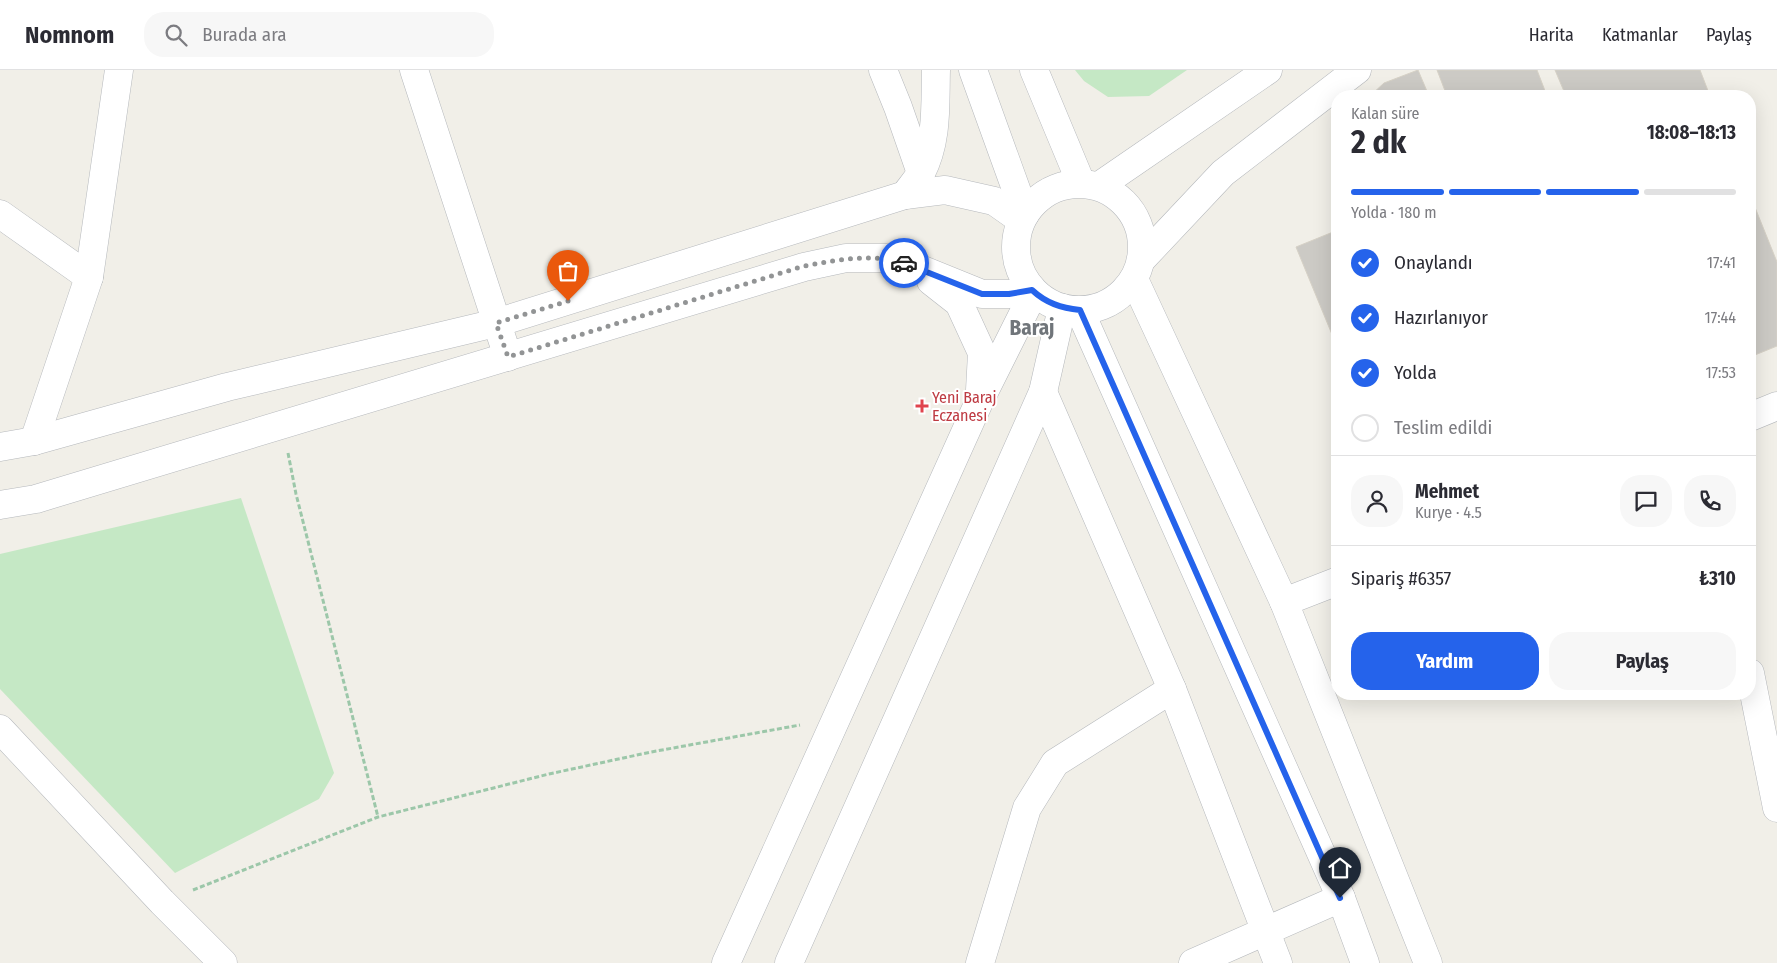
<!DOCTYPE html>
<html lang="tr">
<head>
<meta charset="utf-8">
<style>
	body { margin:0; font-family:"Fira Sans Condensed",sans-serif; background:#f7f7f7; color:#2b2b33; height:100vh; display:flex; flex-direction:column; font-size:19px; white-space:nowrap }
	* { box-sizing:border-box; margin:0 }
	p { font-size:16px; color:#7c7c81 }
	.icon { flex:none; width:28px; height:28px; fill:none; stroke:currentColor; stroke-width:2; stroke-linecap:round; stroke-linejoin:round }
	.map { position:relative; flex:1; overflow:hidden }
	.panel { position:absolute; left:1331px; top:20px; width:425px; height:610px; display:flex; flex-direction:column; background:#fff; border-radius:20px; box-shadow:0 5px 20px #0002 }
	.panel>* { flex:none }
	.pin { position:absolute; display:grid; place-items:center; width:42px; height:42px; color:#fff; margin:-51px -21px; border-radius:50% 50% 50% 0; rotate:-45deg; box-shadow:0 0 5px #0007 }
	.pin .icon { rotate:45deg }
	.courier { position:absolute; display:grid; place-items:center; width:50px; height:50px; margin:-25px; border:4px solid #2563eb; border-radius:50%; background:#fff; color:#222; box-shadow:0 1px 6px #0007 }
	.overview em { font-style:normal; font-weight:700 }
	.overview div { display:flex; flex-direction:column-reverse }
	.overview { display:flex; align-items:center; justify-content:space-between; height:85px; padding:0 20px }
	h1 { font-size:32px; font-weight:700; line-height:38px }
	.bar { display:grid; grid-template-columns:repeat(4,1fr); gap:8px 5px; align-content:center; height:60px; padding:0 20px }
	.bar i { height:6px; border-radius:4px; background:#e1e1e2 }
	.bar .active { background:#2563eb }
	.bar p { grid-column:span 4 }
	.line { display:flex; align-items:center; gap:12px; padding:0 20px; border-top:1px solid #e1e1e2 }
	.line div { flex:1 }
	.round { display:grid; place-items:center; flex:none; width:52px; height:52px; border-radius:20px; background:#f7f7f7 }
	ol { padding:0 20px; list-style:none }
	li { display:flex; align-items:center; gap:15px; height:55px }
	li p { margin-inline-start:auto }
	li .icon { padding:5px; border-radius:50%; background:#2563eb; color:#fff; stroke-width:4 }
	li:last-child { color:#7c7c81 }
	li i { width:28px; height:28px; border:2px solid #e1e1e2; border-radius:50% }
	.button { display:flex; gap:10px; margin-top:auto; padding:10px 20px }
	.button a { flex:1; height:58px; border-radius:20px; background:#2563eb; color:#fff; font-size:20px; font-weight:700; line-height:58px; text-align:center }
	.button a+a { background:#f7f7f7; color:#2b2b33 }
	header { display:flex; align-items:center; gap:30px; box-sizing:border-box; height:70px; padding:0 25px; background:#fff; border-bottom:1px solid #e1e1e2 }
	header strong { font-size:24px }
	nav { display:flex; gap:28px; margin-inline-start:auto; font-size:18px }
	.search { width:350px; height:45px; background:#f7f7f7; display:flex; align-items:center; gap:12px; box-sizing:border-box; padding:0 18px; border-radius:20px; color:#7c7c81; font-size:19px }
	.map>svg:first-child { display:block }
	.green { fill:#c5e8c5 }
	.building { fill:#cccac5; stroke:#d6d1c6 }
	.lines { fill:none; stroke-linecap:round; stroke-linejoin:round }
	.minor-casing { stroke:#b5b8bc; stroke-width:29 }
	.tertiary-casing { stroke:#b5b8bc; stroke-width:29 }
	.path { stroke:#9cc7a9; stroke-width:3; stroke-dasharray:5 2.5; stroke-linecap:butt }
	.minor { stroke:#fff; stroke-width:28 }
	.tertiary { stroke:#fff; stroke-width:28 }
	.done { stroke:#929495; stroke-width:5; stroke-dasharray:0 9 }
	.route { stroke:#2563eb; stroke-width:6 }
	.health-dot { fill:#e0444e; stroke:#fff; stroke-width:2 }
	.labels { text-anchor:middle; stroke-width:4; stroke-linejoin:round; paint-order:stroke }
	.health-label { font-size:16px; fill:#be3a42; stroke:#fff; text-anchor:start }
	.district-label { font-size:21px; font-weight:bold; fill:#70757a; stroke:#fff }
</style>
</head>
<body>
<header>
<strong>Nomnom</strong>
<div class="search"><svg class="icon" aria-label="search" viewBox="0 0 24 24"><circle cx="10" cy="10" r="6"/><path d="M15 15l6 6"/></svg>Burada ara</div>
<nav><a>Harita</a><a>Katmanlar</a><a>Paylaş</a></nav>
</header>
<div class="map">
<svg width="1777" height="893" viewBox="0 0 1777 893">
	<rect width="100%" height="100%" fill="#f1efe8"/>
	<g class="green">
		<path d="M 1075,0 L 1187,0 L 1149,26 L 1108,27 L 1084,11 Z"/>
		<path d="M 241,428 L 334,703 L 319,729 L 175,803 L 0,619 L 0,484 Z"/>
	</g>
	<g class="building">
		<path d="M 1418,0 L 1429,26 L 1370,26 L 1384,13 Z"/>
		<path d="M 1437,0 L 1537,0 L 1547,26 L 1447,26 Z"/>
		<path d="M 1555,0 L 1700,0 L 1710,26 L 1566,26 Z"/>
		<path d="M 1750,125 L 1777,192 L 1777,276 L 1750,287 Z"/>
		<path d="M 1338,160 L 1338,279 L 1296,177 Z"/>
	</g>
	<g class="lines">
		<g class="minor-casing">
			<g id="minor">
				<path d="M 414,0 L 508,287"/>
				<path d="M 883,0 L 898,37 L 921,103"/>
				<path d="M 0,144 L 89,207"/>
				<path d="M 1043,322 L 1172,619 L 1278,893"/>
				<path d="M 1750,347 L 1777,336"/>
				<path d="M 34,371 L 89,207 L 119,0"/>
				<path d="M 1284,532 L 1338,511"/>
				<path d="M 1750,603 L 1777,738"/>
				<path d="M 0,659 L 162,832 L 223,893"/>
				<path d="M 980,893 L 1027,738 L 1055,693 L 1172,619"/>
				<path d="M 1193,893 L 1341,828"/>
			</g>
		</g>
		<g class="tertiary-casing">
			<g id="tertiary">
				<path d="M 973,0 L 1025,144"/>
				<path d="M 1034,0 L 1081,113"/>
				<circle cx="1079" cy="177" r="63"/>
				<path d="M 1099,116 L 1268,0"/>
				<path d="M 905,125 C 910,118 917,110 921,103 C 938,70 935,35 936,0"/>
				<path d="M 1142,189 L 1223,103 L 1357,0"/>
				<path d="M 1134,209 L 1284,532 L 1428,893"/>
				<path d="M 931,211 L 959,233 L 982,283 L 980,320"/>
				<path d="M 1080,241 L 1341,828 L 1365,893"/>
				<path d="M 0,377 L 34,371 L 227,317 L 496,253 L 905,125 L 945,120 L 994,131 L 1021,150"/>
				<path d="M 0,435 L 36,429 L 804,197 L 846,188 L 887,188 L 913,196 L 982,224 L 1009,224 L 1032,220"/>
				<path d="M 726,893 L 979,332 L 1034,222"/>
				<path d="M 789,893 L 1043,322 L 1062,238"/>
			</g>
		</g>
		<g class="path">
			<path d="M 288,383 L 296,424 L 378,747"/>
			<path d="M 193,820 L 378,747 L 549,704 L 651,682 L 800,655"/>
		</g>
		<use href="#minor" class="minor"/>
		<use href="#tertiary" class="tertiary"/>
	</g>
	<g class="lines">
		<path class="done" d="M 568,231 L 496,253 L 508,287 L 804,196 C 838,190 870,183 904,193"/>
		<path class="route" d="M 904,193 L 982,224 L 1009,224 L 1032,220 C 1046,233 1061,238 1080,240 L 1340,828"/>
	</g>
	<path class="health-dot" d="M919.5 328.5h5v5h5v5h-5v5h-5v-5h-5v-5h5z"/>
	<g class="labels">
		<g class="health-label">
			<text x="932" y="333">Yeni Baraj<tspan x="932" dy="18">Eczanesi</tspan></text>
		</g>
		<g class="district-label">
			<text x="1032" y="265">Baraj</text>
		</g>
	</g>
</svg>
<div class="pin" style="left:568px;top:231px;background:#ea580c"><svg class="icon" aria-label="bag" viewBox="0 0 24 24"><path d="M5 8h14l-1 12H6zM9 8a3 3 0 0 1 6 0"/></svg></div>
<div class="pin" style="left:1340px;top:828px;background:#1f2937"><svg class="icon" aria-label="home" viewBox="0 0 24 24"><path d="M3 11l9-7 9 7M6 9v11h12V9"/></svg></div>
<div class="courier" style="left:904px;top:193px"><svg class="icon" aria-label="car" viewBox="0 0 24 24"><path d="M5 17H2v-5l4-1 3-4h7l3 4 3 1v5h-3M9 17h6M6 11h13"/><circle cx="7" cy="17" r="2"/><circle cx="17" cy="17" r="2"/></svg></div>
<section class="panel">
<div class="overview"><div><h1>2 dk</h1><p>Kalan süre</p></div><em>18:08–18:13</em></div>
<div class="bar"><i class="active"></i><i class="active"></i><i class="active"></i><i></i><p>Yolda · 180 m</p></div>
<ol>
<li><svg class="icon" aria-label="check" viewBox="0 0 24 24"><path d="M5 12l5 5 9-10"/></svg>Onaylandı<p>17:41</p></li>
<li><svg class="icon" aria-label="check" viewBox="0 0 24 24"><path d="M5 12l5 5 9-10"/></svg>Hazırlanıyor<p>17:44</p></li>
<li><svg class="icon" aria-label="check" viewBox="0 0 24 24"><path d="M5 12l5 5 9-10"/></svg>Yolda<p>17:53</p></li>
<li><i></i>Teslim edildi</li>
</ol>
<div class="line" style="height:90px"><a class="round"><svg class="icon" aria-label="person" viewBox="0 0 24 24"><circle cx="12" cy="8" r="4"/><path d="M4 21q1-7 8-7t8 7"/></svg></a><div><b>Mehmet</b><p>Kurye · 4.5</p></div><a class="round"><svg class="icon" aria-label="chat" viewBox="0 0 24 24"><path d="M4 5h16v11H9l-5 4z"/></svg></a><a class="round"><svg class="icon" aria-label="phone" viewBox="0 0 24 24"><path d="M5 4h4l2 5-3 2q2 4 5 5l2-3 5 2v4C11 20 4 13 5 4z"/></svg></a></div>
<div class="line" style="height:65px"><div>Sipariş #6357</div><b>₺310</b></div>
<div class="button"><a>Yardım</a><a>Paylaş</a></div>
</section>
</div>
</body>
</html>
